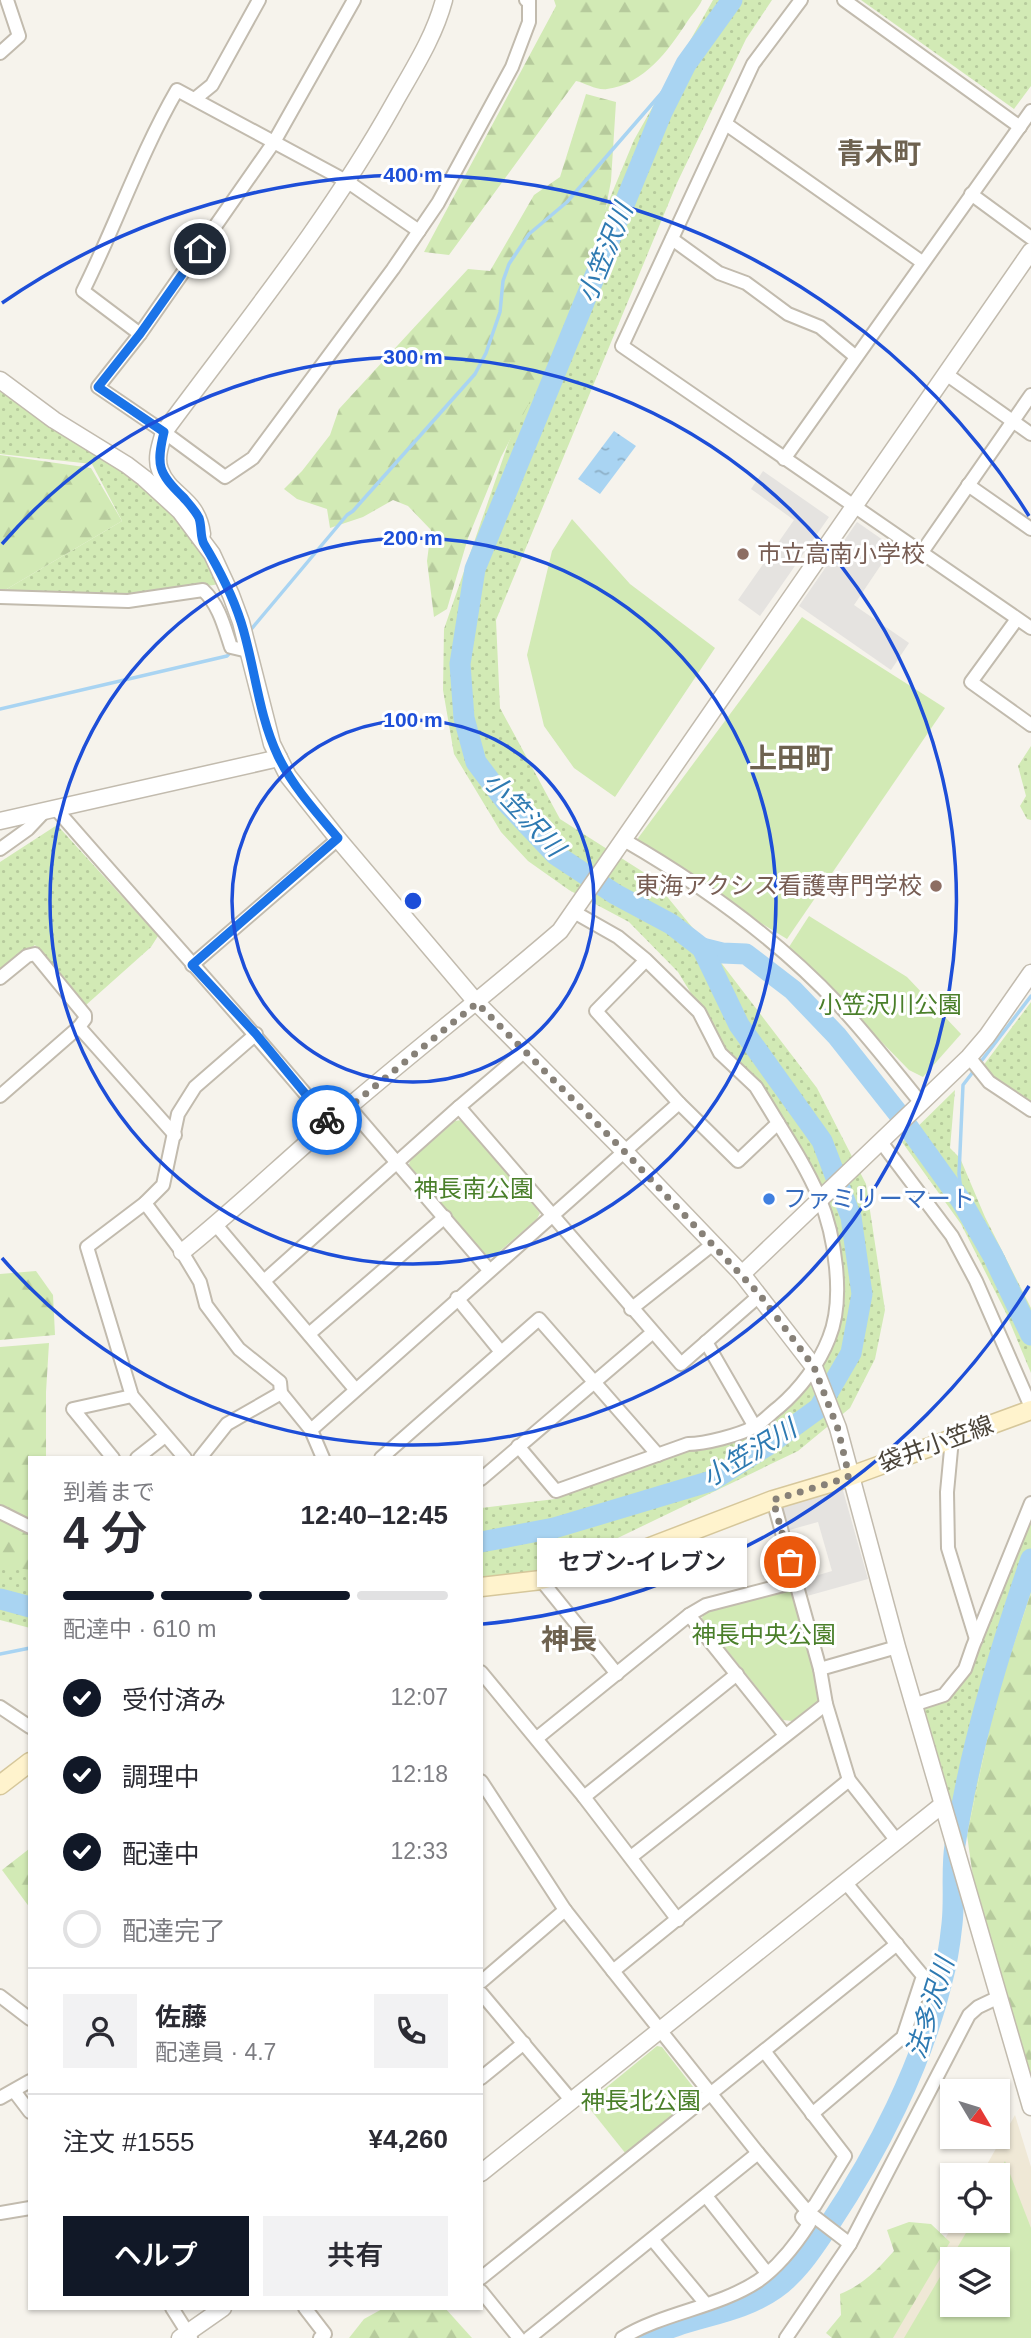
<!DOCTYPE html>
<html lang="ja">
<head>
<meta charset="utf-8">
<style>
	body { margin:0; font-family:Arial,"Noto Sans JP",sans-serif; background:#f2f2f3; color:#2b2b33; height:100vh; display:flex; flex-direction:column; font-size:26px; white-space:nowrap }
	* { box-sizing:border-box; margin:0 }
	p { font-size:23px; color:#7c7c81 }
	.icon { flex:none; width:38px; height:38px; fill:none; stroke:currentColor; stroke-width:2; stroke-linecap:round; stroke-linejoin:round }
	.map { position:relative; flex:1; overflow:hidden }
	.drawer { position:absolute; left:28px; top:1456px; width:455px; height:854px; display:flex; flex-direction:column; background:#fff; border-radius:0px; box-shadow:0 2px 5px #0004 }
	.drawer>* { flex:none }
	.needle { width:46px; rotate:128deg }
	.fabs { position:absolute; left:940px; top:2079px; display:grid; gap:14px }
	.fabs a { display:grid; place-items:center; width:70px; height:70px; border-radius:0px; background:#fff; box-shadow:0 2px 5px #0004; font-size:35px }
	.pin { position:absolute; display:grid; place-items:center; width:60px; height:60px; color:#fff; margin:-30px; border:4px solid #fff; border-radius:50%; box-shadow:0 2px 7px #0007 }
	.courier { position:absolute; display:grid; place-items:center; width:70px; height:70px; margin:-35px; border:5px solid #1a73e8; border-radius:50%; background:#fff; color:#222; box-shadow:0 2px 9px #0007 }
	.bubble { position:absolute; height:49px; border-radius:0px; background:#fff; box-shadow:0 2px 5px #0004; font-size:23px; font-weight:600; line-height:49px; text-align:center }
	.overview em { font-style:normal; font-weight:600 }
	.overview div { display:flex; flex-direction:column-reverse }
	.overview { display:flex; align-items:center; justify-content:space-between; height:119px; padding:0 35px }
	h1 { font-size:46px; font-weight:600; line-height:52px }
	.bar { display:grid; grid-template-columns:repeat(4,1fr); gap:10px 7px; align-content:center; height:84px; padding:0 35px }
	.bar i { height:9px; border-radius:5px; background:#e1e1e2 }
	.bar .selected { background:#111827 }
	.bar p { grid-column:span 4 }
	.line { display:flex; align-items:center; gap:18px; padding:0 35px; border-top:2px solid #e1e1e2 }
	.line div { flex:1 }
	.round { display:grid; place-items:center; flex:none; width:74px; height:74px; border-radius:0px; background:#f2f2f3 }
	ol { padding:0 35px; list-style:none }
	li { display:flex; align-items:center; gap:21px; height:77px }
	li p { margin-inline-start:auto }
	li .icon { padding:7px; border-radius:50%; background:#111827; color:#fff; stroke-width:4 }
	li:last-child { color:#7c7c81 }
	li i { width:38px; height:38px; border:4px solid #e1e1e2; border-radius:50% }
	.cta { display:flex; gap:14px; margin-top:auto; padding:14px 35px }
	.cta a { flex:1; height:80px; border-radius:0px; background:#111827; color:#fff; font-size:28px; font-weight:600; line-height:80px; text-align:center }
	.cta a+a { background:#f2f2f3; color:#2b2b33 }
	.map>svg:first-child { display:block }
	.education { fill:#efe8d6; fill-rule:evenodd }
	.grass { fill:url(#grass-dots) }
	.forest { fill:url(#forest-firs) }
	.park { fill:#d2eab5; fill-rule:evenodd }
	.parking { fill:#e5e3e0 }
	.water { fill:url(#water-ripples) }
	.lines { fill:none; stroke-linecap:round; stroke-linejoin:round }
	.stream { stroke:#a9d4f2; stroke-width:3.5 }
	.river { stroke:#a9d4f2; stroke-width:21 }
	.minor-casing { stroke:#c2bbae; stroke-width:16 }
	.tertiary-casing { stroke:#c2bbae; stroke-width:19 }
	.secondary-casing { stroke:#d6c79b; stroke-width:21 }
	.minor { stroke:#fff; stroke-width:12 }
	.tertiary { stroke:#fff; stroke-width:16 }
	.secondary { stroke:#fff3cd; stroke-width:18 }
	.done { stroke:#878178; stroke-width:7; stroke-dasharray:0 12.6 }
	.route { stroke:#1a73e8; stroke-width:9 }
	.ring { fill:none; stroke:#1d4ed8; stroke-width:3.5 }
	.education-dot { fill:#8d6e63; stroke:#fff; stroke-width:2.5 }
	.shop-dot { fill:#3f7fe0; stroke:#fff; stroke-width:2.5 }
	.labels { text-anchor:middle; stroke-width:6; stroke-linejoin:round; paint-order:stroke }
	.education-label { font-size:24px; fill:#785e54; stroke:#fff; text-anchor:start }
	.park-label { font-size:24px; fill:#4a7f2a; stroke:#fff }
	.shop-label { font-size:24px; fill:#366cbe; stroke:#fff; text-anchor:start }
	.street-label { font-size:24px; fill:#4b4439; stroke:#fff }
	.water-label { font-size:26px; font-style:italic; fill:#2e7ab2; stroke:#fff }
	.quarter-label { font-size:28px; font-weight:bold; fill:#6e6250; stroke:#fff }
	.centre { fill:#1d4ed8; stroke:#fff; stroke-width:3.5 }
	.ring-label { font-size:21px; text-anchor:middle; font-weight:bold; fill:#1d4ed8; stroke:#fff; stroke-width:6; stroke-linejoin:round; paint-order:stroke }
</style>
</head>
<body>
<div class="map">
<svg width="1031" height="2338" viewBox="0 0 1031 2338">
	<defs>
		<pattern id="grass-dots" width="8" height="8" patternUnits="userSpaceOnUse" patternTransform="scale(1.75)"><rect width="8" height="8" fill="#d2eab5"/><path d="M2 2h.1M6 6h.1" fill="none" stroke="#b6ca9c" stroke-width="1.8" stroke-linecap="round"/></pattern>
		<pattern id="forest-firs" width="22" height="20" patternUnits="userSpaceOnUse" patternTransform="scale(1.75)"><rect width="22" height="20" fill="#d2eab5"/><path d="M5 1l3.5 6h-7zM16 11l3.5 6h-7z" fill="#b6ca9c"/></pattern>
		<pattern id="water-ripples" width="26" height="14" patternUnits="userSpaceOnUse" patternTransform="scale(1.75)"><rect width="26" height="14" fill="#a9d4f2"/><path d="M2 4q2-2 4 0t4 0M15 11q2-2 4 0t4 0" fill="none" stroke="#8caec5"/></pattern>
	</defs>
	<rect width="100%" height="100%" fill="#f6f3ec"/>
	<path class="education" d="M 1015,2115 L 1031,2167 L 1031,2338 L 889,2338 L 955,2221 L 998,2221 L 998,2175 L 981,2175 ZM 952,2259 L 998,2259 L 998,2305 L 952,2305 Z"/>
	<g class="grass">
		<path d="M 713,0 L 772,0 L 746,39 L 677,183 L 496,620 L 500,708 L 560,819 L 651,877 L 719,960 L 817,1088 L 866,1184 L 885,1310 L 875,1359 L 850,1408 L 798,1451 L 539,1576 L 481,1582 L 481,1508 L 555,1499 L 692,1444 L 768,1422 L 824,1357 L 833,1321 L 834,1255 L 801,1161 L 758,1090 L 725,1049 L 678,972 L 629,922 L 569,890 L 528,861 L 501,832 L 454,754 L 443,690 L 444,629 L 508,444 L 634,140 Z"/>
		<path d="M 861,0 L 1031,0 L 1031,86 L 1014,109 Z"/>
		<path d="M 0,384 L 137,473 L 182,514 L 226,583 L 118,600 L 0,593 L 122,521 L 92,464 L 0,454 Z"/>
		<path d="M 1031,746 L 1031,820 L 1027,819 L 1020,806 L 1026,796 L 1018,766 Z"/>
		<path d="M 57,825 L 158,936 L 151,947 L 86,1005 L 35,945 L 0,972 L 0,862 Z"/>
		<path d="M 1031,1002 L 1031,1110 L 980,1070 Z"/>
		<path d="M 955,1090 L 950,1148 L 960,1158 L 985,1217 L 1031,1308 L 1031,1373 L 1006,1313 L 961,1224 L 902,1142 Z"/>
		<path d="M 1031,1504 L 1031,1593 L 996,1697 L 968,1830 L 953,1824 L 913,1705 L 944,1695 L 965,1669 Z"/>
		<path d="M 0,1563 L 30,1568 L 30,1628 L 0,1620 Z"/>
	</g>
	<g class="forest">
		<path d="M 554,0 L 702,0 C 698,9 692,14 687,22 C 668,51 644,84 607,89 C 598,91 585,83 576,81 L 449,255 L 424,252 L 556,6 Z"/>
		<path d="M 586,94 L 616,102 L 611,181 L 599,243 L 582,274 L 551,361 L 501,457 L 468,538 L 447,609 L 434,617 L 427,561 L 431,530 L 408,506 L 393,500 L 363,517 L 330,528 L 327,509 L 297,499 L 284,489 L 302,471 L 330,435 L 339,409 L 468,269 L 490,271 L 534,195 L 560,177 Z"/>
		<path d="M 0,455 L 91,468 L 122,521 L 0,593 Z"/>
		<path d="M 36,1271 L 53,1295 L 55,1335 L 0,1340 L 0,1274 Z"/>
		<path d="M 49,1343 L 46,1392 L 46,1458 L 30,1458 L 30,1570 L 0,1565 L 0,1347 Z"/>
		<path d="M 1031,1593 L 1031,2089 L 982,1941 L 967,1835 L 996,1697 Z"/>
		<path d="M 29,1849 L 30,1850 L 30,1908 L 2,1870 Z"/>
		<path d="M 909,2222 L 931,2224 L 950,2242 L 893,2338 L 832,2338 L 826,2333 L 841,2315 L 840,2294 C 863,2285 878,2269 894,2251 L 887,2230 Z"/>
		<path d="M 384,2308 L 445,2308 L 472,2338 L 349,2338 L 364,2319 Z"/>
	</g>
	<g class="park">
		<path d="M 572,519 L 630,584 L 715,648 L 615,797 L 574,768 L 544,726 L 527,655 L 552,551 Z"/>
		<path d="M 802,617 L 945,708 L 787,939 L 633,845 Z"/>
		<path d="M 809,916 L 907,977 L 961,1034 L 923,1077 L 909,1070 L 789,947 Z"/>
		<path d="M 461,1120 L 540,1213 L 537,1219 L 494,1256 L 487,1258 L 409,1165 L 410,1160 L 455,1121 Z"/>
		<path d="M 788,1588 L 792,1590 L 821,1696 L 820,1700 L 792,1721 L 783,1720 L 702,1619 L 703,1612 Z"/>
		<path d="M 657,2046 L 662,2047 L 697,2092 L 697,2097 L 626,2154 L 586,2104 Z"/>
		<path d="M 1005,2161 L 1031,2228 L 1031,2338 L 904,2338 L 973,2221 L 998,2221 L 997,2175 ZM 998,2259 L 998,2305 L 952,2305 L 952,2259 Z"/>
	</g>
	<g class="parking">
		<path d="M 763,471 L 829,517 L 760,616 L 738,600 L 794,520 L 751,489 Z"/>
		<path d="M 857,522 L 893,547 L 854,605 L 909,643 L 891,670 L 799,606 Z"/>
		<path d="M 840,1480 L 868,1579 L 800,1598 L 795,1582 L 832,1571 L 818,1522 L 782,1532 L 773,1500 Z"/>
	</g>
	<path class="water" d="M 614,431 L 636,446 L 600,494 L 578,479 Z"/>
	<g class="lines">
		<g class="stream">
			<path d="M 248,633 L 347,515 L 353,511 L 475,374 L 486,353 L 500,312 L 503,281 L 509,264 L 529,234 L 567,202 L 685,66"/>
			<path d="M 0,709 L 227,656 L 231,652"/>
			<path d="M 962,1202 L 959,1174 L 963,1085 L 1031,996"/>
			<path d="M 0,1654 L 30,1648"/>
		</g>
		<g class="river">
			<path d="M 702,948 L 722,953 L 746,954 L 793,990 L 837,1036 L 901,1117 L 962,1202 L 993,1256 L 1031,1335"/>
			<path d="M 481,1542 L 554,1528 L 711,1481 L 768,1445 L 819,1408 L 851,1353 L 862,1294 L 851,1217 L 822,1141 L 739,1025 L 702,948 L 671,924 L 615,894 L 556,855 L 506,802 L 476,762 L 464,718 L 460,664 L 475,569 L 662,112 L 686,64 L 732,0"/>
			<path d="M 0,1599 L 30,1607"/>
			<path d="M 648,2338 C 688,2316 737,2316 775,2289 C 798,2273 814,2247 829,2225 C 877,2153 922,2065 942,1981 C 947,1963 950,1943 952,1924 C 955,1898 951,1871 955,1845 C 970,1747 999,1652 1031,1559"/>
		</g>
		<g class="minor-casing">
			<g id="minor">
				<path d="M 354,0 L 274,142 L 140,334 L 98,387 L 164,432 L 225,477 L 253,458 L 393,269 L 438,203 L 512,67 L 529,22 L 529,1 L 526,0"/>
				<path d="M 801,0 L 753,64 L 622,346 L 1031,628"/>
				<path d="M 844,0 L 1020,127"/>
				<path d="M 0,53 L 19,36 L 7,0"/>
				<path d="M 196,98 L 212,85 L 259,0"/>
				<path d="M 726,124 L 922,262"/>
				<path d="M 971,194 L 1031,238"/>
				<path d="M 672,239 L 719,273 L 746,283 L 788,314 L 820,327 L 856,357"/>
				<path d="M 140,334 L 83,291 C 116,225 140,154 177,90 L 348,182 L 419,231"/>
				<path d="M 946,374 L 1031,434"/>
				<path d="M 784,459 L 1031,111"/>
				<path d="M 968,485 L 1031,529"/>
				<path d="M 922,552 L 1031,395"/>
				<path d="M 0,597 L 128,601 L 203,590 C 219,605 224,626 231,647 L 248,651"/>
				<path d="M 1017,619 L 971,682 L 1031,725"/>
				<path d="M 56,809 C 147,914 241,1016 330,1123"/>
				<path d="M 624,840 C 702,885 777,939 839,1005 C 868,1036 894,1070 921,1103"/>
				<path d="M 0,849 L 28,829 L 44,812"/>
				<path d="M 574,912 L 618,937 L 646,960 L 699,1012 L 720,1053 L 756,1087 L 778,1123 L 738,1161 L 679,1103 L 596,1011 L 646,960"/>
				<path d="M 192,965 L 338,839"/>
				<path d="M 0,978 L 27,956 L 35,954 L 85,1015 L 85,1019 L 79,1027"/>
				<path d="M 969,1057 L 989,1082 L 1031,1110"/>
				<path d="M 0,1096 L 79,1027 L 175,1135"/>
				<path d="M 349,1107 L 489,1270"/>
				<path d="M 459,1107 L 525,1051"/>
				<path d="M 881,1142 L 952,1236 L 976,1281 L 1031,1407"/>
				<path d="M 145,1203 L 182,1252 L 200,1282 L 206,1305 L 239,1349 L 280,1382 L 281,1393 L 311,1430 L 323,1458"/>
				<path d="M 216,1225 L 355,1389"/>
				<path d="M 264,1281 L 459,1107 L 681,1364 L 760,1295"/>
				<path d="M 457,1298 L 501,1352"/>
				<path d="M 631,1309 L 713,1244"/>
				<path d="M 309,1334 L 445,1217"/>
				<path d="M 706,1342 L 755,1427"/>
				<path d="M 311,1430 L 679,1103"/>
				<path d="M 952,1439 L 947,1492 L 948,1548 L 976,1639"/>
				<path d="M 518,1446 L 556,1491 L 688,1444 C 705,1444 739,1435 754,1427 C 763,1422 771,1413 779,1407 C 800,1389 819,1364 829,1338 C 845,1299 835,1235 819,1197 C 808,1171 793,1147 778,1123"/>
				<path d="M 113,1458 L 73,1409 L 132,1396"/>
				<path d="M 137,1458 L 165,1436"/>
				<path d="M 185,1458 L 132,1396 L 87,1247 L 145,1203 L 163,1185 L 178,1114 L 195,1087 L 256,1034"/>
				<path d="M 200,1458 L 227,1424 L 281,1393"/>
				<path d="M 381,1458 L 539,1319 L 658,1455"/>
				<path d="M 481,1479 L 652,1333"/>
				<path d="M 773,1500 L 820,1669 L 826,1704 L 849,1780 L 897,1841"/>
				<path d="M 0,1512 L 30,1527"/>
				<path d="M 541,1580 L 617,1674"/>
				<path d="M 689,1615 L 785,1735"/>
				<path d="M 820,1669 L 897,1647"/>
				<path d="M 481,1672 L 584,1797 L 678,1920"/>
				<path d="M 913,1705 L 944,1695 L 965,1669 L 973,1646 L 1031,1503"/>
				<path d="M 0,1707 L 30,1727"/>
				<path d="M 537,1738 L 689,1615 L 706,1605 L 795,1582"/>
				<path d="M 481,1781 L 565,1910 L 613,1971 L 758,2153 L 807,2211 L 850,2244"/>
				<path d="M 584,1797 L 737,1674"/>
				<path d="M 631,1857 L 826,1704"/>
				<path d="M 613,1971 L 849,1780"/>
				<path d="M 481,1982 L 565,1910"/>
				<path d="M 481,1993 L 571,2100"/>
				<path d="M 0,1996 L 30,2019"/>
				<path d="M 481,2078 L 524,2043"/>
				<path d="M 14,2091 L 30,2112"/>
				<path d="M 0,2098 L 30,2081"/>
				<path d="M 812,2114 L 903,2037 L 923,1976 L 846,1883"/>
				<path d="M 706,2196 L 767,2273"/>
				<path d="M 0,2213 L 30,2208"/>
				<path d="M 652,2239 L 706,2304"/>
				<path d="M 481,2278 L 897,1944"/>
				<path d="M 481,2291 L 519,2338"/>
				<path d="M 172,2308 L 191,2338"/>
				<path d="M 305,2308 L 325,2334 L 320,2338"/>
				<path d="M 529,2338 L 758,2153"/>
				<path d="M 622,2338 C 664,2312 717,2308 758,2281 C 778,2267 796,2244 809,2224 L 802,2217 L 815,2205 L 845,2156 L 764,2051"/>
				<path d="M 786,2338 L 850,2244 L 969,2015 L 978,2007 L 999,1997"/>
			</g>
		</g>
		<g class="tertiary-casing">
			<g id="tertiary">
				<path d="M 0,380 L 54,420 L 127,465 L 144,478 L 180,511 L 212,554 L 231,595 L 241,622 L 272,744 L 288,776 L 338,839 L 477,1003 L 625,1152 L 742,1274 L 814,1367 L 838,1428 L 897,1647 L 1031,2107"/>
				<path d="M 202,534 C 197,497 170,497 160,470 C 155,458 161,443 164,432 C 243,325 328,221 393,105 C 412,71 434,38 444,0"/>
				<path d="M 0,821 L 279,758"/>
				<path d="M 182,1252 C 234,1210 281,1165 331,1122 C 406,1057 485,996 560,931 L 1031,251"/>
				<path d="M 742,1274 L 969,1057 L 987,1036 L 1031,973"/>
				<path d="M 481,2173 L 942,1805"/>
				<path d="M 180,2338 L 223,2308"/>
			</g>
		</g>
		<g class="secondary-casing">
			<g id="secondary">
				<path d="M 481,1587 L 541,1580 L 611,1562 L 773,1500 L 840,1480 L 1031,1410"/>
				<path d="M 0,1785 L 30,1762"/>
			</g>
		</g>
		<use href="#minor" class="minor"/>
		<use href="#tertiary" class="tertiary"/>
		<use href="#secondary" class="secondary"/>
	</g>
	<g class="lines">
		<path class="done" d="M 327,1120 L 330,1123 L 477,1003 L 625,1152 L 760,1295 L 814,1367 L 838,1429 L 849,1476 L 840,1480 L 773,1500 L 790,1562"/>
		<path class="route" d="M 200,249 L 140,334 L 98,387 L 164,432 C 156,465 158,473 183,497 C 189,504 195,510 199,518 C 202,527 200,537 204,544 C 219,569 232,594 241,622 C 255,666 258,714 278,756 C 293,787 316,812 338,838 L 192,965 L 256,1034 L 327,1120"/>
	</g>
	<g class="ring">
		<circle cx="413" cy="901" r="181"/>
		<circle cx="413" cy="901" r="363"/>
		<path d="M2 544A544 544 0 1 1 2 1258"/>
		<path d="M1029 1286A726 726 0 0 1 483 1624M2 303A726 726 0 0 1 1029 516"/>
	</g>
	<g class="education-dot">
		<circle cx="743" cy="554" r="7"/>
		<circle cx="936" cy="886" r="7"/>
	</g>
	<circle class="shop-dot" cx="769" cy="1199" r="7"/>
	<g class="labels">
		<g class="education-label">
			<text x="757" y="562">市立高南小学校</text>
			<text x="922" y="894" text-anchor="end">東海アクシス看護専門学校</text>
		</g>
		<g class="park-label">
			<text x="890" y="1013">小笠沢川公園</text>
			<text x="474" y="1197">神長南公園</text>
			<text x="764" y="1643">神長中央公園</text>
			<text x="641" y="2109">神長北公園</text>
		</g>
		<g class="shop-label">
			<text x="783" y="1207">ファミリーマート</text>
		</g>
		<g class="street-label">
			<text transform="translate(936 1444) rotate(-20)" y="8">袋井小笠線</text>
		</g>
		<g class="water-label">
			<text transform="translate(605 253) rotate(-68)" y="9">小笠沢川</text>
			<text transform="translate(524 814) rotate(47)" y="9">小笠沢川</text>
			<text transform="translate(749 1453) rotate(-31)" y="9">小笠沢川</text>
			<text transform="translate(930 2008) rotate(-73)" y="9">法多沢川</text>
		</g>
		<g class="quarter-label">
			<text x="879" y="163">青木町</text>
			<text x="791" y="768">上田町</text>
			<text x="569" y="1649">神長</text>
		</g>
	</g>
	<circle cx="413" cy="901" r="10" class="centre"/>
	<g class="ring-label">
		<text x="413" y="182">400 m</text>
		<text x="413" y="364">300 m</text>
		<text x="413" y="545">200 m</text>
		<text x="413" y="727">100 m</text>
	</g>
</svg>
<div class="fabs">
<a><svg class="needle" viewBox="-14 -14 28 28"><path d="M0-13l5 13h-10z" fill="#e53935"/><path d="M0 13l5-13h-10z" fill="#7c7c81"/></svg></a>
<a><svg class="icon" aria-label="locate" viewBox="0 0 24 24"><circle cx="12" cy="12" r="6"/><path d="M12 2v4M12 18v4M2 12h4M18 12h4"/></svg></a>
<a><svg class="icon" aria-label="layers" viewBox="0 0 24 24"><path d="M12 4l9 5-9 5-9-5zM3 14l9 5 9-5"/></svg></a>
</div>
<div class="pin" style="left:790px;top:1562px;background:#ea580c"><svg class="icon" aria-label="bag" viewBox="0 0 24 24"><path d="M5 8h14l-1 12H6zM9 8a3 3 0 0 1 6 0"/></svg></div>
<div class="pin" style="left:200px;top:249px;background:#1f2937"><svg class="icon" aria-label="home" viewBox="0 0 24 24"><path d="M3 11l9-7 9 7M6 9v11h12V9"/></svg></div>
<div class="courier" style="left:327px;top:1120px"><svg class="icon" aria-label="bike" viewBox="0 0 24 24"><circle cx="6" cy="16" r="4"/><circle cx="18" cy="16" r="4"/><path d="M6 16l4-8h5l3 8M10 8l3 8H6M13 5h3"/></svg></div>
<div class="bubble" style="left:537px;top:1538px;width:210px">セブン-イレブン</div>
<section class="drawer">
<div class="overview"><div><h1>4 分</h1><p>到着まで</p></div><em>12:40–12:45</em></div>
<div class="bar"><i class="selected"></i><i class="selected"></i><i class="selected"></i><i></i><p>配達中 · 610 m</p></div>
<ol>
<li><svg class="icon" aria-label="check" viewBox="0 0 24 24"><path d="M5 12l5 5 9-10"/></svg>受付済み<p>12:07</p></li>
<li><svg class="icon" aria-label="check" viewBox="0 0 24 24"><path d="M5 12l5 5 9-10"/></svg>調理中<p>12:18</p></li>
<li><svg class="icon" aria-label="check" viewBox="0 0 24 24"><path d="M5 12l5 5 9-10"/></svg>配達中<p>12:33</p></li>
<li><i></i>配達完了</li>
</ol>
<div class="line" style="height:126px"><a class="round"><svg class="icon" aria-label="person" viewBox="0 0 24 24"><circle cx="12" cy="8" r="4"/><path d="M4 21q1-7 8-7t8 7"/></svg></a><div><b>佐藤</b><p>配達員 · 4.7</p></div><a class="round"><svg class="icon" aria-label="phone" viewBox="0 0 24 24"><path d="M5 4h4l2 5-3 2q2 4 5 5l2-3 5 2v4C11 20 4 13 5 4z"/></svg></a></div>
<div class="line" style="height:91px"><div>注文 #1555</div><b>¥4,260</b></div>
<div class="cta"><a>ヘルプ</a><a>共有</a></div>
</section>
</div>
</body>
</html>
